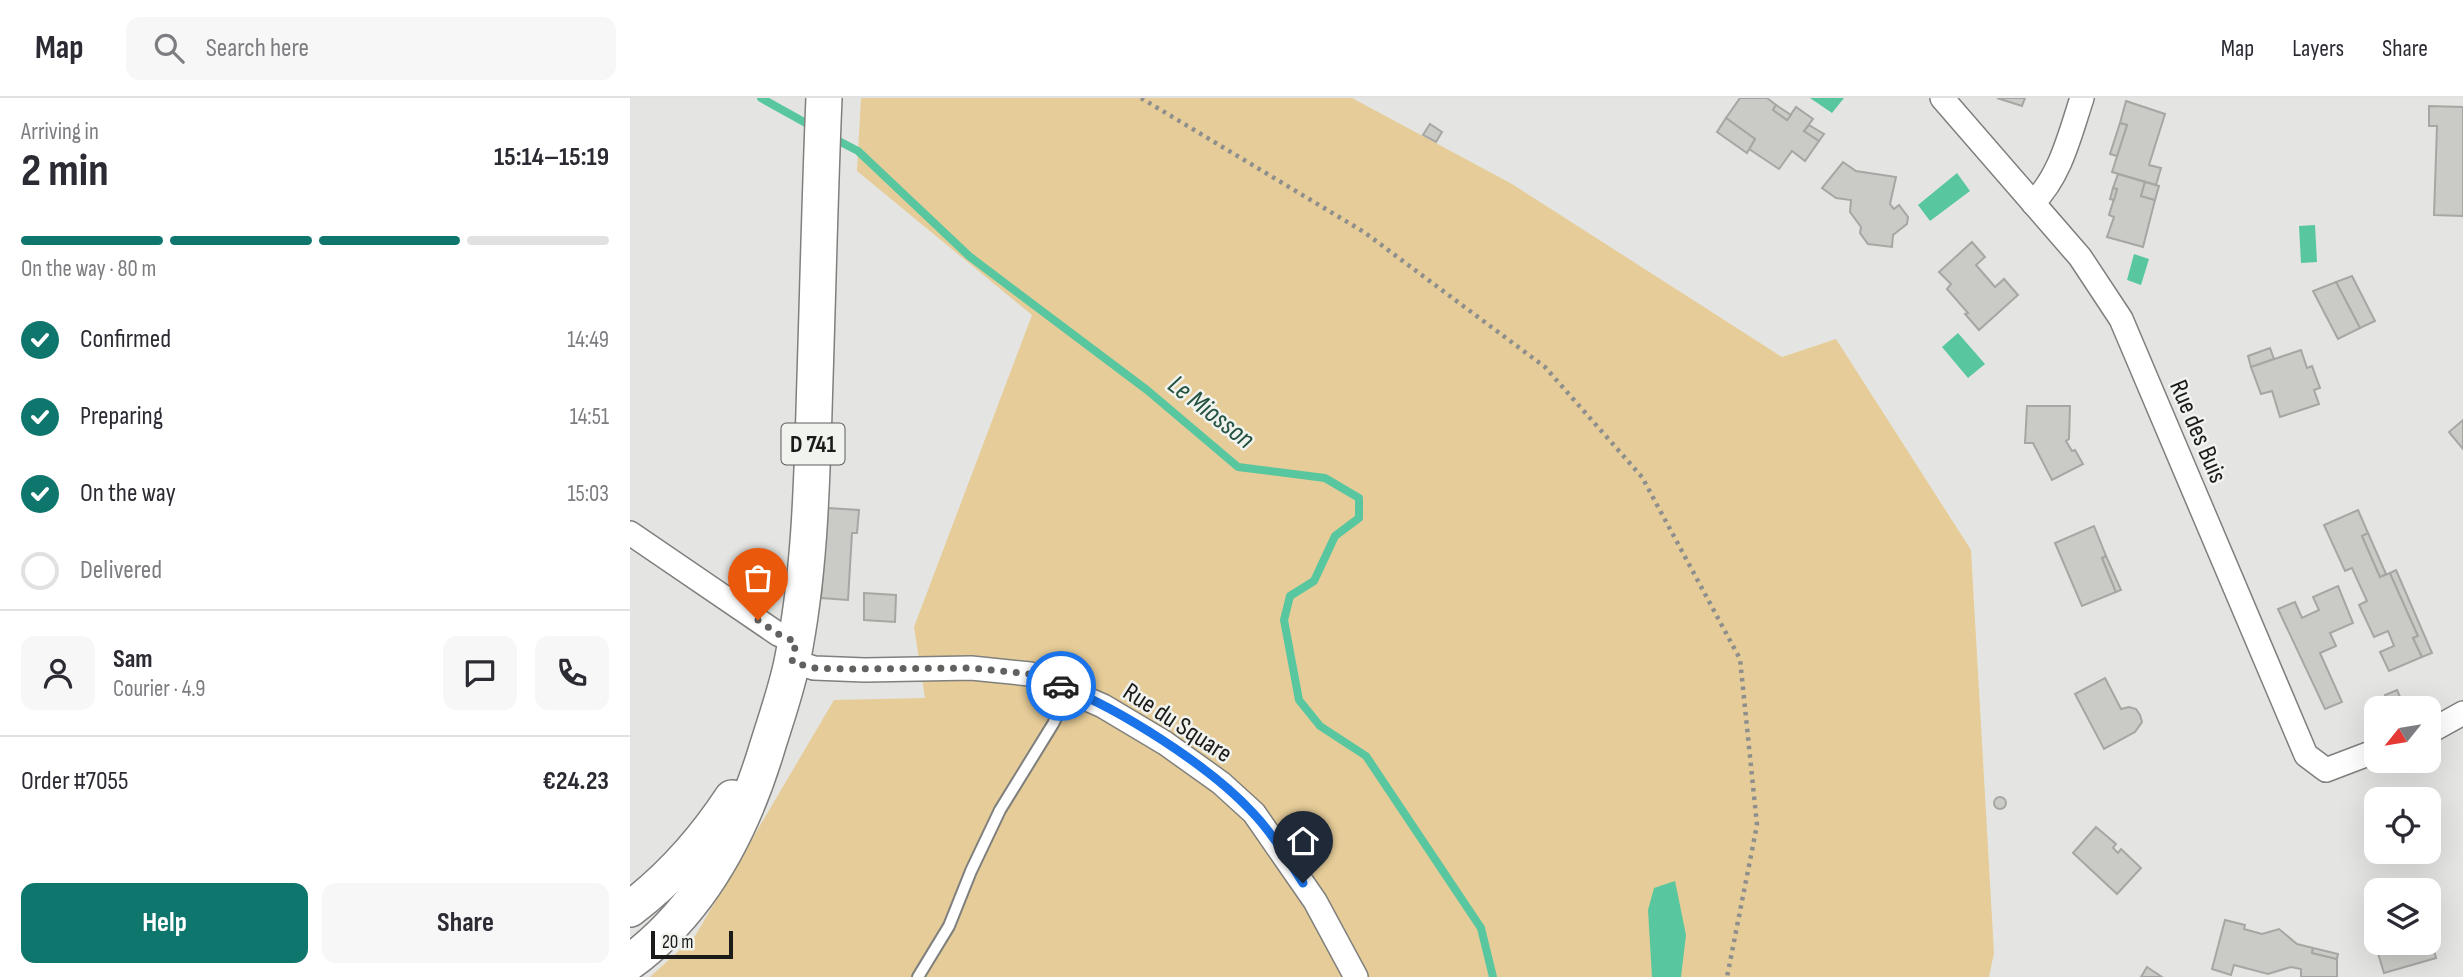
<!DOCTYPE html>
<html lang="en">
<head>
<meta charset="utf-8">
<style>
	body { margin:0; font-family:"Sofia Sans Condensed",sans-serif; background:#f7f7f7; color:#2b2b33; height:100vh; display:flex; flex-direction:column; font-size:26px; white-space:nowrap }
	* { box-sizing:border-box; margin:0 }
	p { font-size:23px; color:#7c7c81 }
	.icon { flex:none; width:38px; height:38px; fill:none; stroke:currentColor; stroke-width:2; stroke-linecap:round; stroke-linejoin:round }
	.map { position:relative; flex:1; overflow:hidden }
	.panel { display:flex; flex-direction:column; background:#fff; width:630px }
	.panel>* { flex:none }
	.needle { width:46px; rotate:240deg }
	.fabs { position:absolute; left:1734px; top:598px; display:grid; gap:14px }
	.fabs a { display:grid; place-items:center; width:77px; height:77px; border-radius:14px; background:#fff; box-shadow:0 7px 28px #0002; font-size:35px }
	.scale { position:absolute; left:21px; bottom:18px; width:82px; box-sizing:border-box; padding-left:7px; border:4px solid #1b1b1a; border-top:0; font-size:19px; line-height:24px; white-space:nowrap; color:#1b1b1a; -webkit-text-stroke:5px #f1f3ef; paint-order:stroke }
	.pin { position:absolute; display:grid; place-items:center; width:60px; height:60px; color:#fff; margin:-72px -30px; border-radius:50% 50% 50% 0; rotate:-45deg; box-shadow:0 0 7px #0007 }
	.pin .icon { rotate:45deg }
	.courier { position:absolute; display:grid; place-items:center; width:70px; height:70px; margin:-35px; border:5px solid #1a73e8; border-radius:50%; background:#fff; color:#222; box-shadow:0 2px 9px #0007 }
	.headline em { font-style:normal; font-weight:700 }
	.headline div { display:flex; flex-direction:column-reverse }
	.headline { display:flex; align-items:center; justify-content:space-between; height:119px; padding:0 21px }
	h1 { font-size:46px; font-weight:700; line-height:52px }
	.bar { display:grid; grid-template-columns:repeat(4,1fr); gap:10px 7px; align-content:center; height:84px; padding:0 21px }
	.bar i { height:9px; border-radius:5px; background:#e1e1e2 }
	.bar .selected { background:#0f766e }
	.bar p { grid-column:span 4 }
	.line { display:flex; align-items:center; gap:18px; padding:0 21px; border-top:2px solid #e1e1e2 }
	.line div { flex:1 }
	.round { display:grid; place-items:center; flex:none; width:74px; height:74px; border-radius:14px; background:#f7f7f7 }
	ol { padding:0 21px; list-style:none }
	li { display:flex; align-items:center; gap:21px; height:77px }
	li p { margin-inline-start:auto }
	li .icon { padding:7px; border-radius:50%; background:#0f766e; color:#fff; stroke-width:4 }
	li:last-child { color:#7c7c81 }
	li i { width:38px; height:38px; border:4px solid #e1e1e2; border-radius:50% }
	.cta { display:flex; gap:14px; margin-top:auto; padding:14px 21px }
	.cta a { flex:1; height:80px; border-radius:14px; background:#0f766e; color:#fff; font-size:28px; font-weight:700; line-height:80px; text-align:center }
	.cta a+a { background:#f7f7f7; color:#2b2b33 }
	header { display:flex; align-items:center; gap:42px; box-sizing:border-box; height:98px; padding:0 35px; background:#fff; border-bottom:2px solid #e1e1e2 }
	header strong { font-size:33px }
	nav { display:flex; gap:38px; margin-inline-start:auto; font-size:24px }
	.search { width:490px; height:63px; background:#f7f7f7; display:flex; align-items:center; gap:18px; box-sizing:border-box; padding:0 24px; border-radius:14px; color:#7c7c81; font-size:26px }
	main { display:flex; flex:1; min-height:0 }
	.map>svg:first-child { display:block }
	.green { fill:#e6cc98 }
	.water { fill:#58c79f }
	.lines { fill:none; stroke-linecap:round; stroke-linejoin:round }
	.stream { stroke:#58c79f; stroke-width:8 }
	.building { fill:#cacac7; stroke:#a6a6a2; stroke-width:2 }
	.lane-casing { stroke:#7f807d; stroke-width:14 }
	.street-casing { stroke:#7f807d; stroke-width:26 }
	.primary-casing { stroke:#7f807d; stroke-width:38 }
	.path { stroke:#8e8f8d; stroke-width:4.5; stroke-dasharray:3.5 5; stroke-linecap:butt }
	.lane { stroke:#fff; stroke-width:10 }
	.street { stroke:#fff; stroke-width:23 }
	.primary { stroke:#fff; stroke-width:35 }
	.done { stroke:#616260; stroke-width:7; stroke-dasharray:0 12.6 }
	.route { stroke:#1a73e8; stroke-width:9 }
	.labels { text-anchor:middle; stroke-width:5; stroke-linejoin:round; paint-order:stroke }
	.shield { fill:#f1f3ef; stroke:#5b5c5a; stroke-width:2 }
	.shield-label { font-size:24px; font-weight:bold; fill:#1b1b1a }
	.street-label { font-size:26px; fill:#1b1b1a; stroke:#f1f3ef }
	.water-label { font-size:28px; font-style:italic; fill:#235240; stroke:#f1f3ef }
</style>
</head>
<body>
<header>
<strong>Map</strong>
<div class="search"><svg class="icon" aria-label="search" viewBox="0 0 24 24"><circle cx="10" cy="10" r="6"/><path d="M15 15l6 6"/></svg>Search here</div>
<nav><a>Map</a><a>Layers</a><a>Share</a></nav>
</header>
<main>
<section class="panel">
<div class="headline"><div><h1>2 min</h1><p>Arriving in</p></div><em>15:14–15:19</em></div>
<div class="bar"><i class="selected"></i><i class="selected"></i><i class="selected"></i><i></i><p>On the way · 80 m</p></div>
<ol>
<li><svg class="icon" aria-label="check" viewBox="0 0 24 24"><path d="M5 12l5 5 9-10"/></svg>Confirmed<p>14:49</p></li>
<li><svg class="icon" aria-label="check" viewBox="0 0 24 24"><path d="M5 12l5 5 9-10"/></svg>Preparing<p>14:51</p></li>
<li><svg class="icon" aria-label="check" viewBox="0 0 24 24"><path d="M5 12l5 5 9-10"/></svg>On the way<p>15:03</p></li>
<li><i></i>Delivered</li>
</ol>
<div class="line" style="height:126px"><a class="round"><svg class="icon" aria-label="person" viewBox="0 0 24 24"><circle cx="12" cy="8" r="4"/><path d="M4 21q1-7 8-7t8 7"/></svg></a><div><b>Sam</b><p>Courier · 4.9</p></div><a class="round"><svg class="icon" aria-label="chat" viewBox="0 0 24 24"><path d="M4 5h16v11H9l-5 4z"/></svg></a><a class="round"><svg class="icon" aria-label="phone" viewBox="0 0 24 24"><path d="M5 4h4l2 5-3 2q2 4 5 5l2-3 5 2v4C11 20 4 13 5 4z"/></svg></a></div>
<div class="line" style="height:91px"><div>Order #7055</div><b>€24.23</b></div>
<div class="cta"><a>Help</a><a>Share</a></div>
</section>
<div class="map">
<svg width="1833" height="879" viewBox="0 0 1833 879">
	<rect width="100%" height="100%" fill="#e4e5e2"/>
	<path class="green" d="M 231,0 L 722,0 L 882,86 L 1152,259 L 1206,241 L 1341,452 L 1364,855 L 1359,879 L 20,879 L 65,838 L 204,602 L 295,600 L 284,529 L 402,217 L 227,73 Z"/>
	<g class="water">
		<path d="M 1180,0 L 1214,0 L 1202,15 Z"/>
		<path d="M 1327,75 L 1340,93 L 1300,123 L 1288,107 Z"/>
		<path d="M 1685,127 L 1687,164 L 1671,165 L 1669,128 Z"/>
		<path d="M 1504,156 L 1519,161 L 1511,187 L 1497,182 Z"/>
		<path d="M 1328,235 L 1355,266 L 1338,280 L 1312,249 Z"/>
		<path d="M 1045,783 L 1056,837 L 1051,879 L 1022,879 L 1018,812 L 1024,790 Z"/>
	</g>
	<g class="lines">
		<g class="stream">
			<path d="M 131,0 L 183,29"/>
			<path d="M 201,39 L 228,53 L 339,158 L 517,292 L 608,369 L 695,380 L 729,400 L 729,420 L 705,438 L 684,483 L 660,498 L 654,522 L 669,602 L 690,628 L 736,658 L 851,830 L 863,879"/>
		</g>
	</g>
	<g class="building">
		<path d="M 1110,0 L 1137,0 L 1146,7 L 1143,12 L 1157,22 L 1166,9 L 1183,21 L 1174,33 L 1189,43 L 1175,63 L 1162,53 L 1149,71 L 1119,51 L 1125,41 L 1096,20 Z"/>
		<path d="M 1367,0 L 1395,0 L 1392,8 Z"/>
		<path d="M 1496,3 L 1535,16 L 1519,67 L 1531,70 L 1526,87 L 1482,74 L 1497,27 L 1490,25 Z"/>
		<path d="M 1146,7 L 1161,17 L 1157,22 L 1143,12 Z"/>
		<path d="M 1799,8 L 1833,9 L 1833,118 L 1804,117 L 1807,28 L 1799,28 Z"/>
		<path d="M 1096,20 L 1125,41 L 1117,55 L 1087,34 Z"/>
		<path d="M 1490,25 L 1497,27 L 1487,58 L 1480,56 Z"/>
		<path d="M 800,26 L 812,34 L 806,44 L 793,37 Z"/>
		<path d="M 1179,27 L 1194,36 L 1189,43 L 1174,33 Z"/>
		<path d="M 1213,64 L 1226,73 L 1266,79 L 1260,106 L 1264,111 L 1269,107 L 1278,119 L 1277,126 L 1263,137 L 1262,149 L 1238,146 L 1230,135 L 1231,129 L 1220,114 L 1221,102 L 1206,100 L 1192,90 Z"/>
		<path d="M 1488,76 L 1515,84 L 1511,98 L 1525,102 L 1513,149 L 1477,139 L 1484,119 L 1479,117 L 1487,91 L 1483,90 Z"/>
		<path d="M 1515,84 L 1529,88 L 1525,102 L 1511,98 Z"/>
		<path d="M 1483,90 L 1487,91 L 1484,102 L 1480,101 Z"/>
		<path d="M 1342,144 L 1355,159 L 1346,167 L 1365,189 L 1374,181 L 1388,197 L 1349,232 L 1335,216 L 1338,215 L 1317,191 L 1321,186 L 1309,174 Z"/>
		<path d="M 1722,178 L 1745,223 L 1730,230 L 1706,184 Z"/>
		<path d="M 1706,184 L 1730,230 L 1708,241 L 1683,193 Z"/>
		<path d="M 1640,250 L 1644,261 L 1621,269 L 1618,258 Z"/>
		<path d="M 1671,252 L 1677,270 L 1682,268 L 1690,290 L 1684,292 L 1689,306 L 1650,319 L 1642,293 L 1631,296 L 1621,269 Z"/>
		<path d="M 1397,308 L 1440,308 L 1439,341 L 1436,343 L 1442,353 L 1445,352 L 1453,366 L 1422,382 L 1403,345 L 1395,345 Z"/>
		<path d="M 1833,322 L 1833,351 L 1819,334 Z"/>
		<path d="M 198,410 L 229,412 L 227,435 L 222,435 L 218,502 L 191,500 Z"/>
		<path d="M 1728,412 L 1738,435 L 1732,438 L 1750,479 L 1760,475 L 1788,538 L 1783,540 L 1792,559 L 1759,573 L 1750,554 L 1764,548 L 1758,533 L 1744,539 L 1729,507 L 1737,503 L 1722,470 L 1715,473 L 1694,427 Z"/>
		<path d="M 1464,428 L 1476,458 L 1472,460 L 1486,494 L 1452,508 L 1425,445 Z"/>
		<path d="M 1738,435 L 1756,476 L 1750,479 L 1732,438 Z"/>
		<path d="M 1476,458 L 1491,492 L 1486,494 L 1472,460 Z"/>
		<path d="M 1766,472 L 1802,555 L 1792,559 L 1783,540 L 1788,538 L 1760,475 Z"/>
		<path d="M 1708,488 L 1723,525 L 1700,535 L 1706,548 L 1690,555 L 1712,604 L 1695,611 L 1648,511 L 1665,504 L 1672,520 L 1689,512 L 1683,499 Z"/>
		<path d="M 234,495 L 266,497 L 265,524 L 234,522 Z"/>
		<path d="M 1475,580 L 1491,611 L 1499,609 L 1506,611 L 1510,617 L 1512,624 L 1505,634 L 1474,651 L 1445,596 Z"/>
		<path d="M 1767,592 L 1774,608 L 1761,611 L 1755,597 Z"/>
		<circle cx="1370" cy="705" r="6"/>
		<path d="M 1466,729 L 1486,746 L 1483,750 L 1488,755 L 1491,751 L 1511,770 L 1487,796 L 1443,755 Z"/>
		<path d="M 1595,822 L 1615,827 L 1614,831 L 1632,836 L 1649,831 L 1667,846 L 1683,850 L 1682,855 L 1707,861 L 1707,879 L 1671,879 L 1671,871 L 1661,869 L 1638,876 L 1604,867 L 1601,877 L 1582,871 Z"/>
		<path d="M 1799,826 L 1808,832 L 1808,839 L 1802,845 L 1806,860 L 1754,875 L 1740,829 L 1746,827 L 1746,845 L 1799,845 Z"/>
		<path d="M 1683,850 L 1708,856 L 1707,861 L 1682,855 Z"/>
		<path d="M 1517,869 L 1532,879 L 1511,879 Z"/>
	</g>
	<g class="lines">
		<g class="lane-casing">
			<path id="lane" d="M 288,879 L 319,828 L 341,773 L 370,712 L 423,626 L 440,591"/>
		</g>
		<g class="street-casing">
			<g id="street">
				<path d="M 1312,0 L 1450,159 L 1491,221 L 1676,657 L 1696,672 L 1746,653"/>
				<path d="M 1403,105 C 1431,77 1440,36 1452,0"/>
				<path d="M 0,435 L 148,536 L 166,544"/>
				<path d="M 162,563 L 184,570 L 235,572 L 341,570 L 400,576 L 473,608 L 535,645 L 591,685 L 624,715 L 685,803 L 726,879"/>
				<path d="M 1799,634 L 1833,615"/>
			</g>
		</g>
		<g class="primary-casing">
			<g id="primary">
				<path d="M 0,811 C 41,780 73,744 102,700"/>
				<path d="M 0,864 C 71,812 112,733 137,650 C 146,621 156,593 162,564 C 181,471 182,375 185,280 C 188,187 190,93 194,0"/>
			</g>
		</g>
		<path class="path" d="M 511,0 L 734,134 L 915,269 L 1012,379 L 1110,561 L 1127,727 L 1097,879"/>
		<use href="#lane" class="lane"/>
		<use href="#street" class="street"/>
		<use href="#primary" class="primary"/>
	</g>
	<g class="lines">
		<path class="done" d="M 128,522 L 148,536 L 166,544 L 162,564 L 184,570 L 217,571 L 341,570 L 400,576 L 431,588"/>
		<path class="route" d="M 431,588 C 490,611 580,668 623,715 C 643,736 658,762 673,785"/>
	</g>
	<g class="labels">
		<rect class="shield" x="151.5" y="325.5" width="63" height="41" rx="5"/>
		<g class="shield-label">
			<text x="183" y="354">D 741</text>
		</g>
		<g class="street-label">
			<text transform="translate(1569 333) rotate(67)" y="9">Rue des Buis</text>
			<text transform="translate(548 624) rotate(33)" y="9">Rue du Square</text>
		</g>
		<g class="water-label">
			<text transform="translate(582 313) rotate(38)" y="10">Le Miosson</text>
		</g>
	</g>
</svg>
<div class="fabs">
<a><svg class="needle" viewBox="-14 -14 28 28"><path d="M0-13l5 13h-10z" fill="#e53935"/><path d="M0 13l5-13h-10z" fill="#7c7c81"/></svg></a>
<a><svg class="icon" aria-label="locate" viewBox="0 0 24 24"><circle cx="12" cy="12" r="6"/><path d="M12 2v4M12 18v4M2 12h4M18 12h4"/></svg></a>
<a><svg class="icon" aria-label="layers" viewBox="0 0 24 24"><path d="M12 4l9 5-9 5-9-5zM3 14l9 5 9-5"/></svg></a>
</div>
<div class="scale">20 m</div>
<div class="pin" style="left:128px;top:522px;background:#ea580c"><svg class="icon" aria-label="bag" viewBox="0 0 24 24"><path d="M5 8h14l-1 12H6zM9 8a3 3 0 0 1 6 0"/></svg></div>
<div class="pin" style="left:673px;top:785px;background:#1f2937"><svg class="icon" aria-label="home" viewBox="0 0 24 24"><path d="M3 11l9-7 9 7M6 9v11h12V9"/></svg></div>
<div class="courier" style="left:431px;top:588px"><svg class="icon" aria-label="car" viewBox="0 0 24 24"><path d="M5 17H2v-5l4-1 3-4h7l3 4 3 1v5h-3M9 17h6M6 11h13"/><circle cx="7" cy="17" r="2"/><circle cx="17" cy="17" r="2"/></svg></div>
</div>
</main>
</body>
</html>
